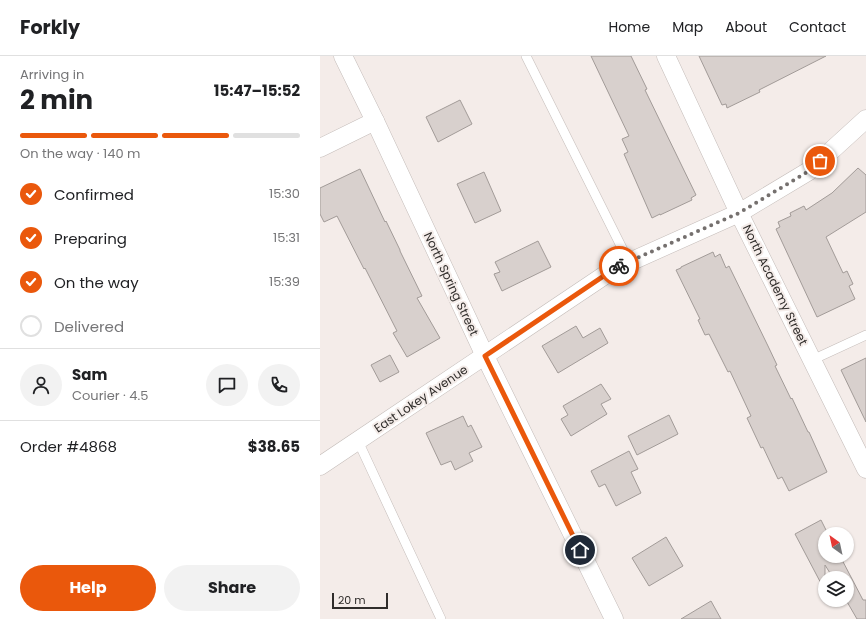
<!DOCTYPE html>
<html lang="en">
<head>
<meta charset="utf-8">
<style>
	body { margin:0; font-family:Poppins,sans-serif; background:#f2f2f2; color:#202124; height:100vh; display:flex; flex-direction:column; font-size:15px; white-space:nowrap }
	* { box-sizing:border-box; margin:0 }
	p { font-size:13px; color:#757577 }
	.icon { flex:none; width:22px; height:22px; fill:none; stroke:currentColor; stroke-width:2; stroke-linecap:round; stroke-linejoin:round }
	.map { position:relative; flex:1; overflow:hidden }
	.details { display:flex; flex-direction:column; background:#fff; width:320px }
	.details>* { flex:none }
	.needle { width:26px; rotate:327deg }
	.fabs { position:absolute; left:498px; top:471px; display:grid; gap:8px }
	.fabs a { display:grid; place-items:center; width:36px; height:36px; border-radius:50%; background:#fff; box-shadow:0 1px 3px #0004; font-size:20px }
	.scale { position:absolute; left:12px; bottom:10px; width:56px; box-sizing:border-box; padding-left:4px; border:2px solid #302d2b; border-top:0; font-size:11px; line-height:14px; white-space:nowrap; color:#302d2b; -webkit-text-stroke:3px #f4ece9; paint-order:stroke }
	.pin { position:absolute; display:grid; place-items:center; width:34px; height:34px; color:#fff; margin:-17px; border:2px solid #fff; border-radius:50%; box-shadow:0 1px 4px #0007 }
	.courier { position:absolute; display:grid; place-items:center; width:40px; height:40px; margin:-20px; border:3px solid #ea580c; border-radius:50%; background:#fff; color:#222; box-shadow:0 1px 5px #0007 }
	.summary em { font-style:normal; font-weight:700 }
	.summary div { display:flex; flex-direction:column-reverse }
	.summary { display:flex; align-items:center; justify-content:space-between; height:68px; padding:0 20px }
	h1 { font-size:26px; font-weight:700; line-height:30px }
	.bar { display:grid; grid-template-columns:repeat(4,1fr); gap:6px 4px; align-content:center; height:48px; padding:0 20px }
	.bar i { height:5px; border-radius:3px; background:#e0e0e0 }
	.bar .selected { background:#ea580c }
	.bar p { grid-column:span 4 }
	.line { display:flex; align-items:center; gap:10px; padding:0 20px; border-top:1px solid #e0e0e0 }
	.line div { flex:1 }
	.round { display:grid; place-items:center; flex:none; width:42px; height:42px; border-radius:21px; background:#f2f2f2 }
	ol { padding:0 20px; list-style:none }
	li { display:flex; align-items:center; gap:12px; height:44px }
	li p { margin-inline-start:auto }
	li .icon { padding:4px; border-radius:50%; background:#ea580c; color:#fff; stroke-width:4 }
	li:last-child { color:#757577 }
	li i { width:22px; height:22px; border:2px solid #e0e0e0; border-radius:50% }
	.action { display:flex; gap:8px; margin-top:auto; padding:8px 20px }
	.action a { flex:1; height:46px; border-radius:24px; background:#ea580c; color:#fff; font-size:16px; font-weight:700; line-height:46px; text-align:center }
	.action a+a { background:#f2f2f2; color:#202124 }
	header { display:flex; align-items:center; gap:24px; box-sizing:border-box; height:56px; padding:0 20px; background:#fff; border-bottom:1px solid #e0e0e0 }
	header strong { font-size:19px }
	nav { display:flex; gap:22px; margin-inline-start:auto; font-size:14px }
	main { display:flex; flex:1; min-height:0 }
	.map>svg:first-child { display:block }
	.building { fill:#d8d0cd; stroke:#a29b98 }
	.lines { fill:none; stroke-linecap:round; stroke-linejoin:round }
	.lane-casing { stroke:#c4bcb9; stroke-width:10 }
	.street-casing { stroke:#c4bcb9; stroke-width:19 }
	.lane { stroke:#fff; stroke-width:9 }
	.street { stroke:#fff; stroke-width:18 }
	.done { stroke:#75706e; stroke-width:4; stroke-dasharray:0 7.2 }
	.route { stroke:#ea580c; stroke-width:5 }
	.labels { text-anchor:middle; stroke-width:4; stroke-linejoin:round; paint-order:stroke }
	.street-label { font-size:12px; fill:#302d2b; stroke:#f4ece9 }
</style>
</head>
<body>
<header>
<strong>Forkly</strong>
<nav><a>Home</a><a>Map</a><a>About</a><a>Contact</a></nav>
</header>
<main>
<section class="details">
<div class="summary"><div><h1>2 min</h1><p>Arriving in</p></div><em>15:47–15:52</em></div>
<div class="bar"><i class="selected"></i><i class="selected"></i><i class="selected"></i><i></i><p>On the way · 140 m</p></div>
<ol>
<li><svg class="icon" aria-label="check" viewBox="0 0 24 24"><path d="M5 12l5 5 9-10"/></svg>Confirmed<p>15:30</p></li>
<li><svg class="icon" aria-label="check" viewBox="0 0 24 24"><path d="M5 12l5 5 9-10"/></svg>Preparing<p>15:31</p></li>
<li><svg class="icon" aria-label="check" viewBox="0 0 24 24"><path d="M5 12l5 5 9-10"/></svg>On the way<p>15:39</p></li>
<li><i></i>Delivered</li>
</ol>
<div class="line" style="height:72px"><a class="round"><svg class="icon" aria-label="person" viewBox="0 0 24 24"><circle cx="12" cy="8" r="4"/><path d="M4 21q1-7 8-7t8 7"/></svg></a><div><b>Sam</b><p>Courier · 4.5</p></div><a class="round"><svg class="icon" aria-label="chat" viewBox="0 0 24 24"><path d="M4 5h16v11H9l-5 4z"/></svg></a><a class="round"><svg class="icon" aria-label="phone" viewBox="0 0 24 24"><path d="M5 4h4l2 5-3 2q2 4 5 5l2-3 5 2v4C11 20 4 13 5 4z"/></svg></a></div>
<div class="line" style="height:52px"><div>Order #4868</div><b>$38.65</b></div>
<div class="action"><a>Help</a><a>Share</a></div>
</section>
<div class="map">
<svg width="546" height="563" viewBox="0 0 546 563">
	<rect width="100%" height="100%" fill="#f4ece9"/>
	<g class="building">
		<path d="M 271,0 L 311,0 L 327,33 L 325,34 L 376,139 L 371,142 L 372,144 L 340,159 L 340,158 L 332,162 L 304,98 L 308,96 L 302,83 L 309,80 Z"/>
		<path d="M 379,0 L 506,0 L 439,34 L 440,36 L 407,52 L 406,48 L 402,49 Z"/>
		<path d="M 140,44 L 152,68 L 118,86 L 106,61 Z"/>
		<path d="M 538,112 L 546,119 L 546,156 L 506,181 L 523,217 L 527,215 L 533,228 L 529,230 L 535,243 L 497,261 L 456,173 L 460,171 L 458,166 L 471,160 L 470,157 L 484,150 L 486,154 L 512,137 Z"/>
		<path d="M 40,113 L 65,166 L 66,165 L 80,194 L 80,195 L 102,240 L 97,242 L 120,282 L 87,301 L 73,277 L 77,275 L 45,212 L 44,213 L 17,160 L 4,166 L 0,158 L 0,132 Z"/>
		<path d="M 164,116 L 181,155 L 155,167 L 137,128 Z"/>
		<path d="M 218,185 L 231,211 L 182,235 L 174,218 L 180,216 L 175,206 Z"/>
		<path d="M 393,196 L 395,201 L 400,198 L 406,212 L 409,210 L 448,290 L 457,309 L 455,310 L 471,343 L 472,342 L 488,376 L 489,376 L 507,416 L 469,435 L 462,421 L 458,423 L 443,391 L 441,392 L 427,362 L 431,360 L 410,315 L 408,316 L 389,278 L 385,279 L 378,264 L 380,263 L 356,214 L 361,212 L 361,211 Z"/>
		<path d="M 256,270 L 263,282 L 280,272 L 288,287 L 238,317 L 222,290 Z"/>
		<path d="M 70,299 L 79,316 L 60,326 L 51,309 Z"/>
		<path d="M 546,302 L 546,366 L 521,314 Z"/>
		<path d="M 281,328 L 291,343 L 281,348 L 287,358 L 251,380 L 241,363 L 248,359 L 243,350 Z"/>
		<path d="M 349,359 L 358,378 L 317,399 L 308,380 Z"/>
		<path d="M 143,360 L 148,371 L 151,369 L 162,391 L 149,397 L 153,405 L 135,414 L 131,405 L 121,409 L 106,377 Z"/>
		<path d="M 309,395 L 318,413 L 311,416 L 321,437 L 296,450 L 285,428 L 279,431 L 271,415 Z"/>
		<path d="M 501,464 L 508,478 L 505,478 L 505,500 L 520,500 L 543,544 L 546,544 L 546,563 L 537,563 L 526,544 L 527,544 L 527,522 L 513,522 L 505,509 L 505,535 L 475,478 Z"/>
		<path d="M 346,481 L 363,510 L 329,530 L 312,502 Z"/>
		<path d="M 391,545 L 401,563 L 361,563 Z"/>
	</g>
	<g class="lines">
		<g class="lane-casing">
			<g id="lane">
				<path d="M 206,0 L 309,206"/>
				<path d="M 492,304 L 546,279"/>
				<path d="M 38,385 L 121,563"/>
			</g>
		</g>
		<g class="street-casing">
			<g id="street">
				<path d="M 23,0 L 55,65 L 165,300 L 294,563"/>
				<path d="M 346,0 L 419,157 L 546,413"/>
				<path d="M 0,92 L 55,65"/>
				<path d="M 0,410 L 294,213 L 419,157 L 489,115 L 546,63"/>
			</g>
		</g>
		<use href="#lane" class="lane"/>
		<use href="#street" class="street"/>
	</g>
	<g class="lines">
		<path class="done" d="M 299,210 L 419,157 L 489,115 L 500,105"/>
		<path class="route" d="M 260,494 L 165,300 L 294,213 L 299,210"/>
	</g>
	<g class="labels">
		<g class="street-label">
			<text transform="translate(131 228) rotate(65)" y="4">North Spring Street</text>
			<text transform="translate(455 229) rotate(64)" y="4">North Academy Street</text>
			<text transform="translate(101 343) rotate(-34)" y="4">East Lokey Avenue</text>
		</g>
	</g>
</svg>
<div class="fabs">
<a><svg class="needle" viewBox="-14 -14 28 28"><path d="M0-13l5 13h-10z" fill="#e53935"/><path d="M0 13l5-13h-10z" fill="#757577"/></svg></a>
<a><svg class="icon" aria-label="layers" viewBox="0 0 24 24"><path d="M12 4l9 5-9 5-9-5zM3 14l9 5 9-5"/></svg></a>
</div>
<div class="scale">20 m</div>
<div class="pin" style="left:500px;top:105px;background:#ea580c"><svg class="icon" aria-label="bag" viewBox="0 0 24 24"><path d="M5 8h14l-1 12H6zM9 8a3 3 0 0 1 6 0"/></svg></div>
<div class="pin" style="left:260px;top:494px;background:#1f2937"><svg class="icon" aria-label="home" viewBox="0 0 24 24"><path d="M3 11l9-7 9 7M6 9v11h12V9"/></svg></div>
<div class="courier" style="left:299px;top:210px"><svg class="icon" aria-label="bike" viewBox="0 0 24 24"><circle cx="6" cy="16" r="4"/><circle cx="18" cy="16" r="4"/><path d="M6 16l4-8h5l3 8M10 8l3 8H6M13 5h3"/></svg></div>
</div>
</main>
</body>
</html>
